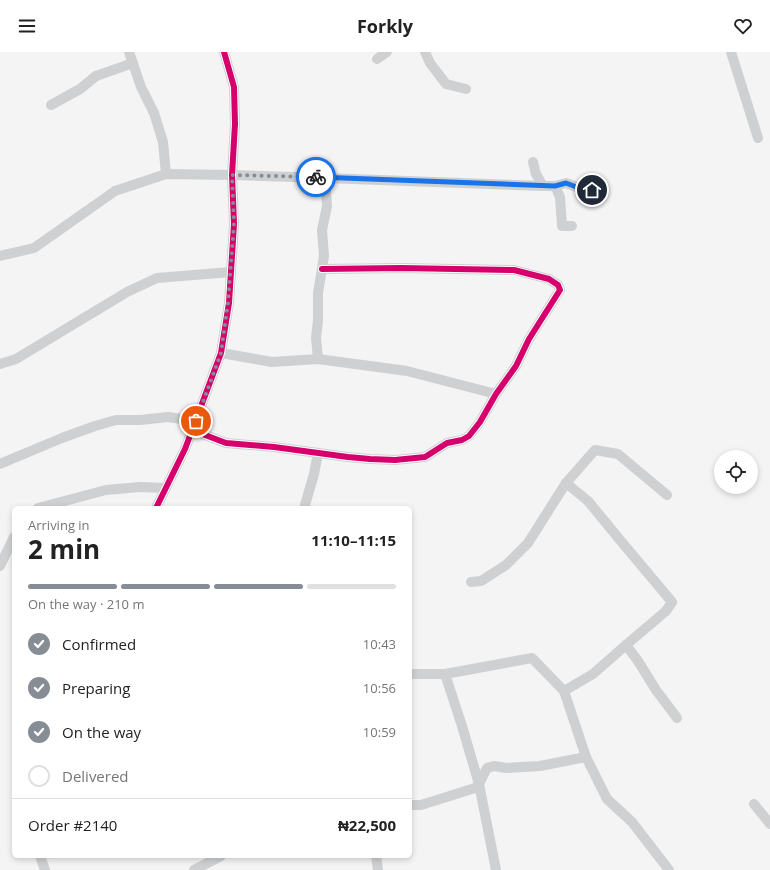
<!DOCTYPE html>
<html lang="en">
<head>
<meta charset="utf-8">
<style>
	body { margin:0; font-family:"Open Sans",sans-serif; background:#f2f2f2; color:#222; height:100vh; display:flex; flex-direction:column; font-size:15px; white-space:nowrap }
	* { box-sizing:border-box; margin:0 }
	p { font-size:13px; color:#767676 }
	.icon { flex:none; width:22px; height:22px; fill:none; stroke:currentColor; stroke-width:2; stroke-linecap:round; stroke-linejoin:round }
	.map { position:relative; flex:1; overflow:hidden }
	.details { position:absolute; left:12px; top:454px; width:400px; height:352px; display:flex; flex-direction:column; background:#fff; border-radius:6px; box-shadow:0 2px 6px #0003 }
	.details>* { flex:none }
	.fabs { position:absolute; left:714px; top:398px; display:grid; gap:8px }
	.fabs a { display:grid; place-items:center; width:44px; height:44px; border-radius:50%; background:#fff; box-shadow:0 2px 6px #0003; font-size:20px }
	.pin { position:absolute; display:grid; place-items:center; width:34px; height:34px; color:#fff; margin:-17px; border:2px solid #fff; border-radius:50%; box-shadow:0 1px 4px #0007 }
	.courier { position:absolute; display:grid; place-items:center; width:40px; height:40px; margin:-20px; border:3px solid #1a73e8; border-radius:50%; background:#fff; color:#222; box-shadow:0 1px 5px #0007 }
	.head em { font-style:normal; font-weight:700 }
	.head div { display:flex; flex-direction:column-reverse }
	.head { display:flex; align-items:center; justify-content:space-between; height:68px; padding:0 16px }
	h1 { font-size:26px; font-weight:700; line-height:30px }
	.bar { display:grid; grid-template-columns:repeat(4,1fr); gap:6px 4px; align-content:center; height:48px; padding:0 16px }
	.bar i { height:5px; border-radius:3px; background:#e0e0e0 }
	.bar .current { background:#868d94 }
	.bar p { grid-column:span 4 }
	.line { display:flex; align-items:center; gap:10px; padding:0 16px; border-top:1px solid #e0e0e0 }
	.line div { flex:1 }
	ol { padding:0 16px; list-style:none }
	li { display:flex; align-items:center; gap:12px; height:44px }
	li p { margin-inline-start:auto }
	li .icon { padding:4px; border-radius:50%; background:#868d94; color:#fff; stroke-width:4 }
	li:last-child { color:#767676 }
	li i { width:22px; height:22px; border:2px solid #e0e0e0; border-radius:50% }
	header { display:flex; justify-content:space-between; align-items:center; height:52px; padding:0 16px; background:#fff; font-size:18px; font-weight:700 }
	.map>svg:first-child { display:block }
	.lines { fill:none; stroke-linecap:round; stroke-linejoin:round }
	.minor { stroke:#ced0d2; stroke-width:10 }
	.cycleway-casing { stroke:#fff; stroke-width:8 }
	.cycleway { stroke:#d6006c; stroke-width:6 }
	.done { stroke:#868d94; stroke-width:4; stroke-dasharray:0 7.2 }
	.route { stroke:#1a73e8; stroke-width:5 }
</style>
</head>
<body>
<header><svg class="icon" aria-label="menu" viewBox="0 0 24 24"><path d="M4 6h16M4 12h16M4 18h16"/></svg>Forkly<svg class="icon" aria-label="heart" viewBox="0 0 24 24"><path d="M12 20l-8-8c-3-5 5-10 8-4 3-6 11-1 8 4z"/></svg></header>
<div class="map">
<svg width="770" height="818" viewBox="0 0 770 818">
	<rect width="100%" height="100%" fill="#f4f4f4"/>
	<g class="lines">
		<g class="minor">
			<path d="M 129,0 L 141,35 L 154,61 L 163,90 L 166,122"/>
			<path d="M 425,0 L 430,11 L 446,32 L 466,37"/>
			<path d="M 731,0 L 758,86"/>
			<path d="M 377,7 L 387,0"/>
			<path d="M 51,53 L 80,37 L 96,24 L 133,11"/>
			<path d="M 533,110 L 536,122 L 543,134 L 555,134 L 560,145 L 562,174 L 572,174"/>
			<path d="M 555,134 L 566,131 L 579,136 L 592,138 L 602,145"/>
			<path d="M 0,204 L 34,196 L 115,139 L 166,122 L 232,123 L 325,126"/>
			<path d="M 221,301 L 272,310 L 318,307 L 407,319 L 496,342"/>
			<path d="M 318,307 L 316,286 L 318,268 L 318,241 L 324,204 L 322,178 L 327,154 L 325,126 L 543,134"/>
			<path d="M 0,312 L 16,307 L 127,240 L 157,226 L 231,220"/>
			<path d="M 192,378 L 226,391 L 274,395 L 348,405 L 370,407 L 395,408 L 425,405 L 447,391 L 462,388 L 469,384 L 480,370 L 496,342 L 516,314 L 529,287 L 560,238 L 558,233 L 549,227 L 514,218 L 401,216 L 322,217"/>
			<path d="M 0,412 L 62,386 L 95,374 L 116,368 L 140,368 L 168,365 L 196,369"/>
			<path d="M 566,431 L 588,449 L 620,488 L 672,550 L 666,559 L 626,593"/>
			<path d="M 38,456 L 106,438 L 140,435 L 166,436"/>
			<path d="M 156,456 L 185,397 L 221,301 L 229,251 L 234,172 L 232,123 L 235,72 L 234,35 L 224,0"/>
			<path d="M 305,456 L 305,453 L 314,422 L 318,401"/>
			<path d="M 0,514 L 14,485"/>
			<path d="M 471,530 L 481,529 L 506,513 L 528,491 L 566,431 L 595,398 L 618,402 L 667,443"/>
			<path d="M 410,622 L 445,622 L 532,606 L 564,639"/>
			<path d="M 445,622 L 462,674 L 479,732 L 496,818"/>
			<path d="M 754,752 L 770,772"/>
			<path d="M 410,753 L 421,753 L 475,736 L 479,732 L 487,716 L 494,714 L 506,716 L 540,714 L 586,705"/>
			<path d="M 40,804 L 45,818"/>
			<path d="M 376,804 L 378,818"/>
			<path d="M 194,818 L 221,804"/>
			<path d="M 669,818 L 632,770 L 607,747 L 586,705 L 564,639 L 593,622 L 626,593 L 638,609 L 656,638 L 677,666"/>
		</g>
		<g class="cycleway-casing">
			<g id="cycleway">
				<path d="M 192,378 L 226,391 L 274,395 L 348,405 L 370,407 L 395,408 L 425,405 L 447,391 L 462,388 L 469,384 L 480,370 L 496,342 L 516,314 L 529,287 L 560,238 L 558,233 L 549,227 L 514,218 L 401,216 L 322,217"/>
				<path d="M 156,456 L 185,397 L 221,301 L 229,251 L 234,172 L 232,123 L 235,72 L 234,35 L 224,0"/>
			</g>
		</g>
		<use href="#cycleway" class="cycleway"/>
	</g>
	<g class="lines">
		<path class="done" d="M 196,369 L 221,301 L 228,251 L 234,172 L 232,123 L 316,125"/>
		<path class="route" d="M 316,125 L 555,134 L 566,131 L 579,136 L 592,138"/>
	</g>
</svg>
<div class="fabs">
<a><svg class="icon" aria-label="locate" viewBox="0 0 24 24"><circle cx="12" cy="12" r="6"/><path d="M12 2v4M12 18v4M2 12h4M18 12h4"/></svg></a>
</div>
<div class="pin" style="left:196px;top:369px;background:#ea580c"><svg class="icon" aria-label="bag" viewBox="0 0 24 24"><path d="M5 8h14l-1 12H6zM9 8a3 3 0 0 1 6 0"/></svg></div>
<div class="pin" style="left:592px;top:138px;background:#1f2937"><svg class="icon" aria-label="home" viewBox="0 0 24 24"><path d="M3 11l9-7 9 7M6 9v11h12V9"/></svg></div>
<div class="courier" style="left:316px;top:125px"><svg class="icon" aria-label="bike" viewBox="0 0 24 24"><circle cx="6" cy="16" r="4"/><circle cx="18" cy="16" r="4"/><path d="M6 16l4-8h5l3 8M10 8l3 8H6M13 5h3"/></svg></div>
<section class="details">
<div class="head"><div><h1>2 min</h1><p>Arriving in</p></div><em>11:10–11:15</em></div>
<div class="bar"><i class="current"></i><i class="current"></i><i class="current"></i><i></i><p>On the way · 210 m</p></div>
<ol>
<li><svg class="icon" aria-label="check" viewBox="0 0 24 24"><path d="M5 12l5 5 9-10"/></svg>Confirmed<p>10:43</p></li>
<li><svg class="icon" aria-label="check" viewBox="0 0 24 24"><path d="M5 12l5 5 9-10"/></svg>Preparing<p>10:56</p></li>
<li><svg class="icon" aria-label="check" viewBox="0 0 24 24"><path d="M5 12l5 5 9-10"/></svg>On the way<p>10:59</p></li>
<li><i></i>Delivered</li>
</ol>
<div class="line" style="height:52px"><div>Order #2140</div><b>₦22,500</b></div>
</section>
</div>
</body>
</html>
